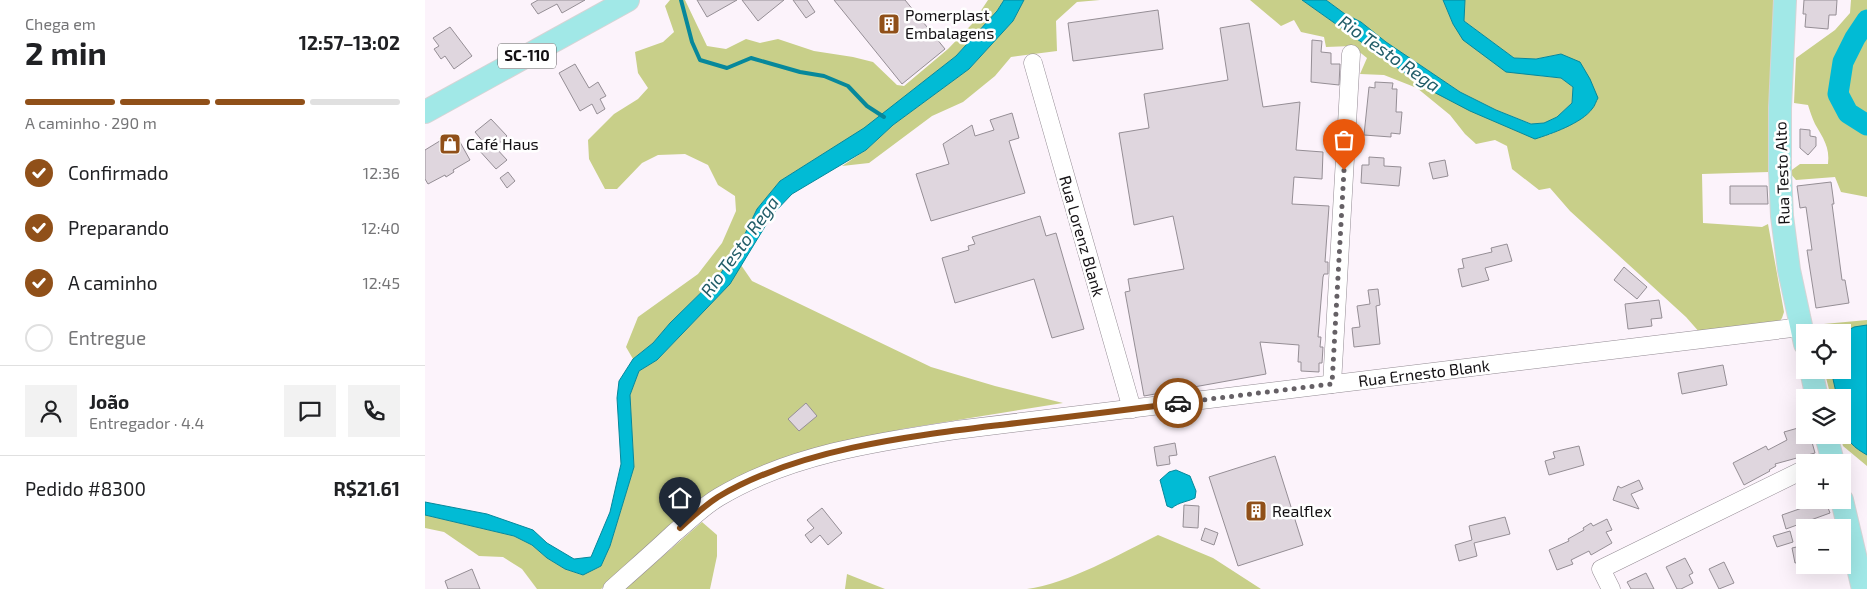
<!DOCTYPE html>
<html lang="pt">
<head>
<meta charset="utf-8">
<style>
	body { margin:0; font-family:"Exo 2",sans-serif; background:#f2f2f2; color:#202124; height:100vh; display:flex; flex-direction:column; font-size:19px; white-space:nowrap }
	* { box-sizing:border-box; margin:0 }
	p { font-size:16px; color:#757577 }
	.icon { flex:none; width:28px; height:28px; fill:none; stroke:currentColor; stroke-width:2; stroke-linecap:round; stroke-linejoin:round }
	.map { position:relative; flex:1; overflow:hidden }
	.drawer { display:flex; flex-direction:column; background:#fff; width:425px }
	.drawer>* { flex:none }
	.controls { position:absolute; left:1371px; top:324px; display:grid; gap:10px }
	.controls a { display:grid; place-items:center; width:55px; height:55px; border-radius:0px; background:#fff; box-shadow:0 5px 20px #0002; font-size:25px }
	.pin { position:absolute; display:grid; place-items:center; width:42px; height:42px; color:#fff; margin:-51px -21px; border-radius:50% 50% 50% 0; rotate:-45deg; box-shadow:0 0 5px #0007 }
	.pin .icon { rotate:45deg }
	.courier { position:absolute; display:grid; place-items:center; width:50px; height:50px; margin:-25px; border:4px solid #905019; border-radius:50%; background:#fff; color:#222; box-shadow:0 1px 6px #0007 }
	.summary em { font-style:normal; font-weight:700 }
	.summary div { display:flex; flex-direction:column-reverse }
	.summary { display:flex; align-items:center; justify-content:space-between; height:85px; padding:0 25px }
	h1 { font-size:32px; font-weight:700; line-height:38px }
	.bar { display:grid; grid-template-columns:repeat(4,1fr); gap:8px 5px; align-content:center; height:60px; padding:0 25px }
	.bar i { height:6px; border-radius:4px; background:#e0e0e0 }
	.bar .selected { background:#905019 }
	.bar p { grid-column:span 4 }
	.line { display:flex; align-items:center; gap:12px; padding:0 25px; border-top:1px solid #e0e0e0 }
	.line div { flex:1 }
	.round { display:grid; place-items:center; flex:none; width:52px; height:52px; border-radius:0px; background:#f2f2f2 }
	ol { padding:0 25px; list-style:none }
	li { display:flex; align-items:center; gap:15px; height:55px }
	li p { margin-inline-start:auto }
	li .icon { padding:5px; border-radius:50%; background:#905019; color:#fff; stroke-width:4 }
	li:last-child { color:#757577 }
	li i { width:28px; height:28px; border:2px solid #e0e0e0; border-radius:50% }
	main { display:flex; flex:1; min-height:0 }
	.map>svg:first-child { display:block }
	.green { fill:#c8cf89 }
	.water { fill:#01bbd5; stroke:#07889b }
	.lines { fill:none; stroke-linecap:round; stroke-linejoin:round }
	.stream { stroke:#07889b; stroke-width:4 }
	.river { stroke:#01bbd5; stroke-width:21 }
	.building { fill:#dfd6de; stroke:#958e95 }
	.minor-casing { stroke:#938b93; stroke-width:19 }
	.major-casing { stroke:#d5d4d5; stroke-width:24 }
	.minor { stroke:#fff; stroke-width:18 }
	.major { stroke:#a1e8e7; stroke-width:22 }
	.done { stroke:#656065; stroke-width:5; stroke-dasharray:0 9 }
	.route { stroke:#905019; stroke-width:6 }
	.labels { text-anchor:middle; stroke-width:5; stroke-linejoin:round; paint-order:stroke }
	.shield { fill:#fff; stroke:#5a585a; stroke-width:1 }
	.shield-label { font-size:15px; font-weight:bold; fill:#141114 }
	.poi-label { font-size:16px; fill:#141114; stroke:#fff; text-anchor:start }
	.street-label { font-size:16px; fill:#141114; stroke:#fff }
	.water-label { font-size:18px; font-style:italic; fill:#225d68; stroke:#fff }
</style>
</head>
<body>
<main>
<section class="drawer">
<div class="summary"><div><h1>2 min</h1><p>Chega em</p></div><em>12:57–13:02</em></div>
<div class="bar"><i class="selected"></i><i class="selected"></i><i class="selected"></i><i></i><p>A caminho · 290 m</p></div>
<ol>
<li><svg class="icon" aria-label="check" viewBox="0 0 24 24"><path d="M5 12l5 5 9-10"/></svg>Confirmado<p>12:36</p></li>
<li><svg class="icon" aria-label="check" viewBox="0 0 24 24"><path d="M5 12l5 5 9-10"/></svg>Preparando<p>12:40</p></li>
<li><svg class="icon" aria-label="check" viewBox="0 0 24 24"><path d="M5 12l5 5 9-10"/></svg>A caminho<p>12:45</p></li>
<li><i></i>Entregue</li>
</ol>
<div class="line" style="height:90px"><a class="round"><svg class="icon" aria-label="person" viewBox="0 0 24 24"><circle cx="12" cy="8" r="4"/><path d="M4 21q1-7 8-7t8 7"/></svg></a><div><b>João</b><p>Entregador · 4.4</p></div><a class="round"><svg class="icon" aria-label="chat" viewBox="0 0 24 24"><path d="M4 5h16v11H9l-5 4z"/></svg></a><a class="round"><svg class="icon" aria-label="phone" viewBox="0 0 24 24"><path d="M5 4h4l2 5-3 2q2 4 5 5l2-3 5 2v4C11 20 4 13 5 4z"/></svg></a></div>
<div class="line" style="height:65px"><div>Pedido #8300</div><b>R$21.61</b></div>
</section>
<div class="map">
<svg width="1442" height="589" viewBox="0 0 1442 589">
	<rect width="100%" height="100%" fill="#fcf3fb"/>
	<g class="green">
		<path d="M 245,0 L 260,0 L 282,46 L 301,49 L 321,39 L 335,43 L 353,39 L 389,51 L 428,57 L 448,62 L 472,85 L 479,86 L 523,49 L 547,24 L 563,0 L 579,0 L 572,11 L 531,56 L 440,128 L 355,181 L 332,209 L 318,238 L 296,273 L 245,323 L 228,343 L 208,359 L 201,347 L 213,317 L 273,274 L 297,243 L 311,211 L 310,196 L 293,185 L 283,165 L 260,154 L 233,155 L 217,163 L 192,189 L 180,189 L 164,159 L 163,140 L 189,114 L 213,99 L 223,88 L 213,73 L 210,52 L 238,42 L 249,32 L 240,6 Z"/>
		<path d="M 599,0 L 675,0 L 652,2 L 631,21 L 632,51 L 586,57 L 570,76 L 538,102 L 507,116 L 444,163 L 417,166 L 441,150 L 468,125 L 544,69 L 588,21 Z"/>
		<path d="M 825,0 L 877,0 L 1001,88 L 1124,135 L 1156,119 L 1167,109 L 1136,54 L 1110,59 L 1089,58 L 1039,21 L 1040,0 L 1350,0 L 1344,172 L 1277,174 L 1278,223 L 1337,227 L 1343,224 L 1359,312 L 1357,318 L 1352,325 L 1276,334 L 1261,317 L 1145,211 L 1125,188 L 1114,190 L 1087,169 L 1082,146 L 1070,140 L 1051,144 L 1040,134 L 1025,115 L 992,88 L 959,75 L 935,74 L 942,58 L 927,46 L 901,47 L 899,37 L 876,32 L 869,20 L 856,26 Z"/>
		<path d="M 901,0 L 1018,0 L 1028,24 L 1116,76 L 1136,78 L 1148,87 L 1147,103 L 1132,117 L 1119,123 L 1107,124 L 1071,110 L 1035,92 L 961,42 L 936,22 L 920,14 Z"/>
		<path d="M 1426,0 L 1442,0 L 1442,197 L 1416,192 L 1410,177 L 1371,180 L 1364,172 L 1375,164 L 1403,164 C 1405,147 1398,138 1390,124 C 1387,118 1385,111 1383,105 L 1369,103 L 1371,58 L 1410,30 L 1425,13 Z"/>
		<path d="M 316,265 L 327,281 L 506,367 L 570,386 L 638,403 L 477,429 L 382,455 L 298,487 L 270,502 L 176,589 L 112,589 L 97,569 L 78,557 L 54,556 L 19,532 L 0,528 L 0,515 L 89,536 L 107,545 L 122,558 L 140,569 L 157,575 L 176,566 L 185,546 L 209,467 L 205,395 L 214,371 L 232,360 L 305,284 Z"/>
		<path d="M 1442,320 L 1442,466 L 1418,446 L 1415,435 L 1418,435 L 1418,398 L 1406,397 L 1399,370 L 1418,370 L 1418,332 L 1390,332 L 1388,325 Z"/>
		<path d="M 277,522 L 292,535 L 292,556 L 285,589 L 200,589 Z"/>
		<path d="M 733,535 L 788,558 L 836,589 L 602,589 C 642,584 697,553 733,535 Z"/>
		<path d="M 422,574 L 460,589 L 420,589 Z"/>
	</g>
	<g class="water">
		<path d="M 579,0 L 599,0 L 588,21 L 544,69 L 468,125 L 441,150 L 367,194 L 347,215 L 305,284 L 232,360 L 214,371 L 205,395 L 209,467 L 185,546 L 176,566 L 158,575 L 140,569 L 122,558 L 107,545 L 89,536 L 0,515 L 0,502 L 62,514 L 108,530 L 122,543 L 149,559 L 166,557 L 185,512 L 196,464 L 192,398 L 194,381 L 208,359 L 228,343 L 245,323 L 296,273 L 318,238 L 332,209 L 355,181 L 439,128 L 531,56 L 572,11 Z"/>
		<path d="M 877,0 L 901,0 L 920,14 L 936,22 L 961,42 L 1035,92 L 1071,110 L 1106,124 L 1119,123 L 1132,117 L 1147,103 L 1148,87 L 1136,78 L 1081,72 L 1038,40 L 1028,24 L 1018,0 L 1040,0 L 1039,21 L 1089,58 L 1111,59 L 1136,54 L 1155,62 L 1165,79 L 1173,98 C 1171,101 1170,106 1167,109 C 1157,123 1126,134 1110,139 L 1045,111 L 1001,88 Z"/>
		<path d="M 1442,325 L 1442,455 C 1437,452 1430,448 1426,443 C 1415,432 1418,412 1418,398 L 1412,397 L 1406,370 L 1418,370 L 1418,333 L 1429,327 Z"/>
		<path d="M 751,470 L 765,476 L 771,491 L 770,498 C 762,502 754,502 747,508 L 742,506 L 735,480 L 744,472 Z"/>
	</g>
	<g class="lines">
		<path class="stream" d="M 256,0 L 267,42 L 275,60 L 302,68 L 326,58 L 375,72 L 399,76 L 423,86 L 442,106 L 459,117"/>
		<path class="river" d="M 1442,20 L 1430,38 L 1418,62 L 1413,94 L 1423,113 L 1442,125"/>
	</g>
	<g class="building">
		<path d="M 113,0 L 160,0 L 137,13 L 132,4 L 113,14 L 106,4 Z"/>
		<path d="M 272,0 L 312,0 L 282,17 Z"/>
		<path d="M 317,0 L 359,0 L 333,21 Z"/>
		<path d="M 368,0 L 382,0 L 390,12 L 381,18 Z"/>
		<path d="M 409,0 L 480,0 L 520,49 L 477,84 Z"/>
		<path d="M 1379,0 L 1412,0 L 1411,15 L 1404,15 L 1403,29 L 1380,27 L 1381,14 L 1378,14 Z"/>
		<path d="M 733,10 L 738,49 L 648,61 L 643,23 Z"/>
		<path d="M 824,23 L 838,107 L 875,102 L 871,150 L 898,152 L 897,179 L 869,177 L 867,204 L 904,206 L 900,262 L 903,262 L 903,274 L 899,274 L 898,277 L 893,337 L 896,337 L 895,347 L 898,347 L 897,363 L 894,363 L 894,372 L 876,371 L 876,362 L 873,362 L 874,345 L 835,342 L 841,374 L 719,396 L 700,292 L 705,291 L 703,279 L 759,269 L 748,216 L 709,225 L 694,133 L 724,128 L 719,94 L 803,80 L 795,28 Z"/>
		<path d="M 25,27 L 47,56 L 29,69 L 20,56 L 16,59 L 9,49 L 14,46 L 8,38 Z"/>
		<path d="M 887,40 L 897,41 L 896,52 L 906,53 L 906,64 L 915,64 L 914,85 L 886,82 Z"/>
		<path d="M 150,64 L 164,88 L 173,82 L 181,96 L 175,99 L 180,109 L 172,114 L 167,104 L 155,111 L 134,73 Z"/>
		<path d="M 950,82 L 968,83 L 967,89 L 972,89 L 971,112 L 977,112 L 975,134 L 966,133 L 966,137 L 939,135 L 944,87 L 950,88 Z"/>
		<path d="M 587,113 L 594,138 L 584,141 L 600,193 L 506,221 L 491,174 L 524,164 L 518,144 L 547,125 L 550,136 L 569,130 L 565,120 Z"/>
		<path d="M 66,119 L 82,136 L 70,147 L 82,160 L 71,169 L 53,149 L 59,143 L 50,132 Z"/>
		<path d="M 1375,129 L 1385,130 L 1385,136 L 1391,137 L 1391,146 L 1383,155 L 1375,148 Z"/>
		<path d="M 31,135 L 45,160 L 28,170 L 29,172 L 21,177 L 20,175 L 3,184 L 0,179 L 0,150 L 18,139 L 19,142 Z"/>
		<path d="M 944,157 L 959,158 L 959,166 L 976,167 L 974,186 L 936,183 L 937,165 L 944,165 Z"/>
		<path d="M 1020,160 L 1023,176 L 1008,179 L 1004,163 Z"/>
		<path d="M 83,172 L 90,181 L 82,188 L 75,178 Z"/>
		<path d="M 1406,182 L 1409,204 L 1407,204 L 1417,280 L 1420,280 L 1424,303 L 1391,308 L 1382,250 L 1387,250 L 1381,207 L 1375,208 L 1372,186 Z"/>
		<path d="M 1305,186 L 1342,186 L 1343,204 L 1305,204 Z"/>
		<path d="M 615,216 L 621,236 L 631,233 L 659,329 L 627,338 L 609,279 L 530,303 L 517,258 L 544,250 L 543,246 L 550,244 L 547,237 Z"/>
		<path d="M 1082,244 L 1087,261 L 1060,268 L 1064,280 L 1037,287 L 1033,269 L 1039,268 L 1037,259 L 1067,252 L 1066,248 Z"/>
		<path d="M 1199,267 L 1222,287 L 1212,299 L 1189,280 Z"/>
		<path d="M 953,289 L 955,305 L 951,306 L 952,316 L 955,344 L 929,347 L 927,328 L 935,327 L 932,306 L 945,304 L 943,290 Z"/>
		<path d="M 1234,300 L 1237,318 L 1226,319 L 1227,326 L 1203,329 L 1200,304 Z"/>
		<path d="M 1298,365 L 1302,385 L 1257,394 L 1253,373 Z"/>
		<path d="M 381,403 L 392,416 L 374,431 L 363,419 Z"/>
		<path d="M 1380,426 L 1380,435 L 1385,435 L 1390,453 L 1350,464 L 1351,466 L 1344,470 L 1345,471 L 1319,485 L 1308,463 L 1341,446 L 1343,450 L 1362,440 L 1359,432 Z"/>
		<path d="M 750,443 L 752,455 L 744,456 L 745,464 L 732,466 L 729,447 Z"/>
		<path d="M 1154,446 L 1159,465 L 1124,475 L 1120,461 L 1130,458 L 1128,452 Z"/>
		<path d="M 850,456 L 878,545 L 813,566 L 784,477 Z"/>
		<path d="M 1214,480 L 1218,489 L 1206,494 L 1214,509 L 1188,500 L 1193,486 L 1196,488 Z"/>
		<path d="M 1400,500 L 1405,513 L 1361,529 L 1357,515 Z"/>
		<path d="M 759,505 L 774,506 L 773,528 L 758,527 Z"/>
		<path d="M 397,508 L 417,533 L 403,545 L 395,535 L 386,543 L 380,535 L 389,528 L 382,520 Z"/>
		<path d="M 1080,517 L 1085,534 L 1049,543 L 1052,556 L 1034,561 L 1030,545 L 1047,540 L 1044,526 Z"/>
		<path d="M 1182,519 L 1187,530 L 1181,532 L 1187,543 L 1166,555 L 1164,551 L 1146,560 L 1148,564 L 1132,570 L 1124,550 L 1144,541 L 1143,539 L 1159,530 L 1158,528 L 1166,523 L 1168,526 Z"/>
		<path d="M 780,528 L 793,533 L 789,545 L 776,540 Z"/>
		<path d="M 1365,531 L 1368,542 L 1352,547 L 1348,536 Z"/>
		<path d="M 1380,545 L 1380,561 L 1370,563 L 1367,548 Z"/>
		<path d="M 1260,558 L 1268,573 L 1264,575 L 1268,583 L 1256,589 L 1252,589 L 1241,567 Z"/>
		<path d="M 1299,562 L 1309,583 L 1294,589 L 1284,569 Z"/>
		<path d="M 47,569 L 55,589 L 23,589 L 20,581 Z"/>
		<path d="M 1221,573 L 1229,589 L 1206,589 L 1202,582 Z"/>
	</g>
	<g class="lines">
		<g class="minor-casing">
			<g id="minor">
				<path d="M 608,63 L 707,409"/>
				<path d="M 907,384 L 926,54"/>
				<path d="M 187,589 C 208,570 229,552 249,533 C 264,521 277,507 294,497 C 364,455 451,442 531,430 L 1376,327"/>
				<path d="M 1186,589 L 1176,569 L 1380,469"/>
			</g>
		</g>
		<g class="major-casing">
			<g id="major">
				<path d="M 1360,0 L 1355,108 L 1355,171 L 1357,216 L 1364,270 L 1380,344"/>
				<path d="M 0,112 L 203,0"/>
				<path d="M 1386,370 L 1392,398"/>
				<path d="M 1401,435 L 1408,462"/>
				<path d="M 1417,500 L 1438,589"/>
			</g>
		</g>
		<use href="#minor" class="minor"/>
		<use href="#major" class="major"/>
	</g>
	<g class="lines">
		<path class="done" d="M 753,403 L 907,384 L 919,170"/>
		<path class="route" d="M 255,528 C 267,517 279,506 293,497 C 373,449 485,436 575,425 C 634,418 694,411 753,403"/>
	</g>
	<defs>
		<g id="building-square" transform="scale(1.125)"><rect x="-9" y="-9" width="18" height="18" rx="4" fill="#905019" stroke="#fff"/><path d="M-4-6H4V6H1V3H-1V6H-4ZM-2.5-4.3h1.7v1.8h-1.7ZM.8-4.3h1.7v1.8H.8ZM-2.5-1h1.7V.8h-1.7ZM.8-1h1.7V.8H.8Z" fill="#fff"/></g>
		<g id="shop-square" transform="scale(1.125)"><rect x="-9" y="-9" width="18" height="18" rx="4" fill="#905019" stroke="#fff"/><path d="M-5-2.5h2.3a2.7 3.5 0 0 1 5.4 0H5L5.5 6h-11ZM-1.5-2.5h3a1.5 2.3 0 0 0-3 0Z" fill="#fff"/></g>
	</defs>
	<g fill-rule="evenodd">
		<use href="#building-square" x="464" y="24"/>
		<use href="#shop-square" x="25" y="144"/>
		<use href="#building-square" x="831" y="511"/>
	</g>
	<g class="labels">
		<rect class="shield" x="73" y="43.5" width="58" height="25" rx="4"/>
		<g class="shield-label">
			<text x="102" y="61">SC-110</text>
		</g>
		<g class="poi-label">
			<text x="480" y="21">Pomerplast<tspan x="480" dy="18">Embalagens</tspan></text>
			<text x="41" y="150">Café Haus</text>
			<text x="847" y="517">Realflex</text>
		</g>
		<g class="street-label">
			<text transform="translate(1357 173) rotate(-92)" y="6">Rua Testo Alto</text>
			<text transform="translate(657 236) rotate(74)" y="6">Rua Lorenz Blank</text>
			<text transform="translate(999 373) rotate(-7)" y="6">Rua Ernesto Blank</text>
		</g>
		<g class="water-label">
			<text transform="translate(964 54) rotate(35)" y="6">Rio Testo Rega</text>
			<text transform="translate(315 247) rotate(-54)" y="6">Rio Testo Rega</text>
		</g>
	</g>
</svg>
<div class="controls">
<a><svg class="icon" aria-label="locate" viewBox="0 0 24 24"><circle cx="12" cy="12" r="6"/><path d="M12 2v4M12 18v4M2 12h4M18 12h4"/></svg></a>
<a><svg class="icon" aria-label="layers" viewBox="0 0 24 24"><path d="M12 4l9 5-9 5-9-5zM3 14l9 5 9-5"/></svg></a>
<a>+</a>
<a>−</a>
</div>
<div class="pin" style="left:919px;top:170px;background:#ea580c"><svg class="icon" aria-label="bag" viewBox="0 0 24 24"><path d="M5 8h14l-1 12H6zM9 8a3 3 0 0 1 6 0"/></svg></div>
<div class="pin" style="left:255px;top:528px;background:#1f2937"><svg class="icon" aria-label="home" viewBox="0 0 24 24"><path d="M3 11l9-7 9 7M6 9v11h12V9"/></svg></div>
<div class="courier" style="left:753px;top:403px"><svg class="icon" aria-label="car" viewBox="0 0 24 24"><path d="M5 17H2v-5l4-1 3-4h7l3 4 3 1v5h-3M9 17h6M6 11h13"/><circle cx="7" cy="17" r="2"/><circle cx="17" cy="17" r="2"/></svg></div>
</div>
</main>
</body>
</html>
